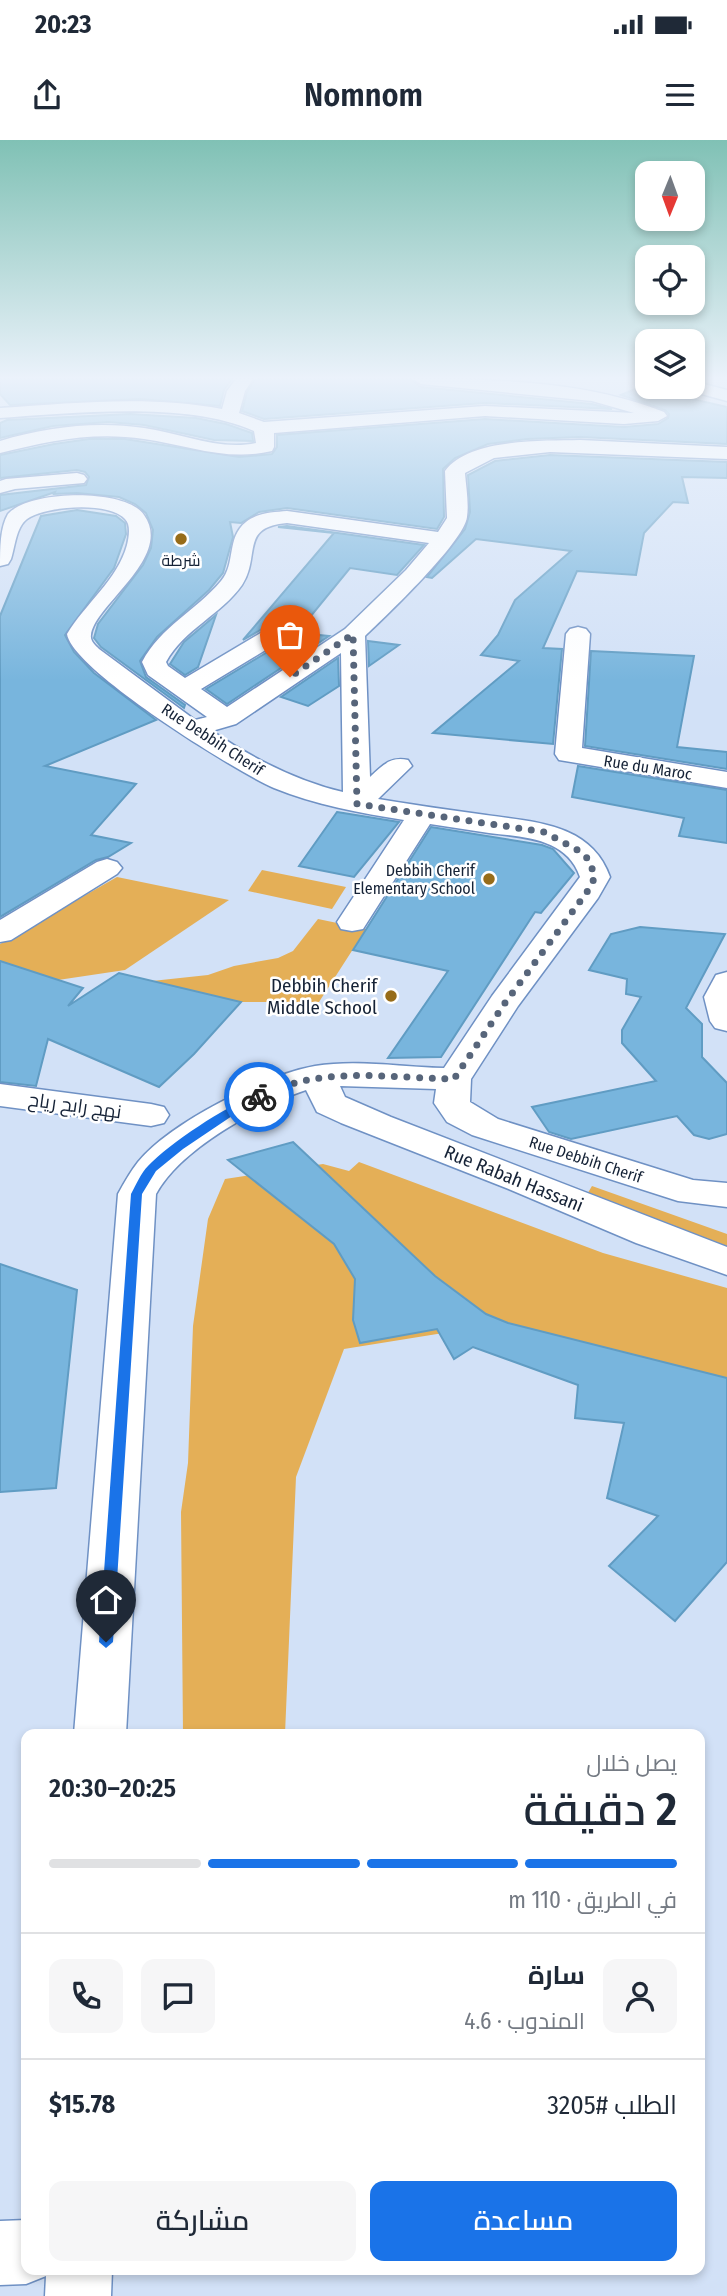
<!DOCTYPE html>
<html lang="ar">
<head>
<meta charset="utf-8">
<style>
	body { margin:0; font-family:"Fira Sans Condensed",Cairo,sans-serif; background:#f6f6f7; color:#1f2937; direction:rtl; height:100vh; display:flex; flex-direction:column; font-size:26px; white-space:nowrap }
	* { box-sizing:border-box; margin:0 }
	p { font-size:23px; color:#747a83 }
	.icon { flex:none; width:38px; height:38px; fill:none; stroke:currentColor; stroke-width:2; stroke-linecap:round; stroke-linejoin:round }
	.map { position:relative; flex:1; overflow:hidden; direction:ltr }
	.drawer { position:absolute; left:21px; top:1589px; width:684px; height:546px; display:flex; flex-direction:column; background:#fff; border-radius:14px; box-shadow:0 4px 10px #0003; direction:rtl }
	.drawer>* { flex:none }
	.needle { width:46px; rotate:181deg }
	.tools { position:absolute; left:635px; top:21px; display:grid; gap:14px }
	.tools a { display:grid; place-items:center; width:70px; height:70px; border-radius:14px; background:#fff; box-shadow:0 4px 10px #0003; font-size:35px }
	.pin { position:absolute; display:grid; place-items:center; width:60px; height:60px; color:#fff; margin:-72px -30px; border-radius:50% 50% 50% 0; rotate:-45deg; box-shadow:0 0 7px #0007 }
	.pin .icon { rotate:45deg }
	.courier { position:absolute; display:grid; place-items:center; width:70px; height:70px; margin:-35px; border:5px solid #1a73e8; border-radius:50%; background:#fff; color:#222; box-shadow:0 2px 9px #0007 }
	.summary em { font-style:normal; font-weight:600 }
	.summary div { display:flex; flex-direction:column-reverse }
	.summary { display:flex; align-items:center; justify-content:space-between; height:119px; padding:0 28px }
	h1 { font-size:46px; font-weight:600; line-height:52px }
	.bar { display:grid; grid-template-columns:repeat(4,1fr); gap:10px 7px; align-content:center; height:84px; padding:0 28px }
	.bar i { height:9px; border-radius:5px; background:#e0e1e3 }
	.bar .on { background:#1a73e8 }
	.bar p { grid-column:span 4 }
	.line { display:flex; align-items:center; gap:18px; padding:0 28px; border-top:2px solid #e0e1e3 }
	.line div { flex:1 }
	.round { display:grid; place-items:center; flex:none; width:74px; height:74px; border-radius:14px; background:#f6f6f7 }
	.primary-button { display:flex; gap:14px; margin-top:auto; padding:14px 28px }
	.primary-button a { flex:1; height:80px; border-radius:14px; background:#1a73e8; color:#fff; font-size:28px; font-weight:600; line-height:80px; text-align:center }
	.primary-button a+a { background:#f6f6f7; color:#1f2937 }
	.status { display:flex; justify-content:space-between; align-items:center; height:49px; padding:0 35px; background:#fff; direction:ltr }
	.status svg { height:19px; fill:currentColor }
	header { display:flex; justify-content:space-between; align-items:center; height:91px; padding:0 28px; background:#fff; font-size:32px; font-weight:600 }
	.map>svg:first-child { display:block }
	.green { fill:#e4af57 }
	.building { fill:#78b5dd; stroke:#609cc3; stroke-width:2 }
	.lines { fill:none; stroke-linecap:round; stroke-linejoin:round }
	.minor-casing { stroke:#6f91c4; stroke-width:3 }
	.minor { fill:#fff; fill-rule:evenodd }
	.route { fill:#1a73e8 }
	.done { stroke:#57657a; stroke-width:7; stroke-dasharray:0 12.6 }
	.poi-dot { fill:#976c19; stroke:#fff; stroke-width:2.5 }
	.labels { text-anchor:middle; stroke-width:5; stroke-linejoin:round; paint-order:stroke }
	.far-poi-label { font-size:16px; fill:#152236; stroke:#fff }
	.far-street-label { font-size:16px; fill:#152236; stroke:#fff }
	.poi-label { font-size:19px; fill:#152236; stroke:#fff; text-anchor:end }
	.street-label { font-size:19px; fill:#152236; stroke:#fff }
</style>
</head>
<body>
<div class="status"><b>20:23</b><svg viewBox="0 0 49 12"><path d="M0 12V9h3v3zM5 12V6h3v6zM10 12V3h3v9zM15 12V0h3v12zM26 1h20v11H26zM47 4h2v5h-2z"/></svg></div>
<header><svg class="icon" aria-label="menu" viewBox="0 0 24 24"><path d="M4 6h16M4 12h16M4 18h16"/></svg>Nomnom<svg class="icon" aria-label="share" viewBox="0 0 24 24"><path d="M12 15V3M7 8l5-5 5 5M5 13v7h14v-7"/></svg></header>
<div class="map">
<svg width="727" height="2156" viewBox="0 0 727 2156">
	<rect width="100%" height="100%" fill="#d2e1f7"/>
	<g class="green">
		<path d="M 262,730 L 346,747 L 332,769 L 248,751 Z"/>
		<path d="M 117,737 L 229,760 L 125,830 L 58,840 L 0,822 L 0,804 Z"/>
		<path d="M 318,779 L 366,789 L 319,862 L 241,862 L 152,841 L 208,835 L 234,826 L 278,818 L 293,811 Z"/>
		<path d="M 359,1022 L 603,1113 L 727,1148 L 727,1239 L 462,1190 L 344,1209 L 296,1337 L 285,1594 L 183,1594 L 181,1372 L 188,1323 L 193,1186 L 208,1079 L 225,1039 L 323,1024 L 349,1031 Z"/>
		<path d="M 592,1046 L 727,1094 L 727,1112 L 586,1056 Z"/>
	</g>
	<g class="building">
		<path d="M 0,239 L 232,239 L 224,250 L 220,266 L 140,259 L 10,265 L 0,254 Z"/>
		<path d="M 255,239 L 410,239 L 421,247 L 592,264 L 612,269 L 485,263 L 264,279 L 242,271 L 247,252 Z"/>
		<path d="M 640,247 L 727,267 L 727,304 L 580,297 L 527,299 L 488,304 L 455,318 L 443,329 L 444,377 L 437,389 L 287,368 L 259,372 L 241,383 L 230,382 L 233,397 L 223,433 L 209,450 L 157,497 L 140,521 L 146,537 L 185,565 L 184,568 L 101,507 L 94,498 L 98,484 L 143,425 L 151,408 L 153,390 L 146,373 L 135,364 L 119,357 L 77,353 L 54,354 L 55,352 L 0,371 L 0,355 L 86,345 L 89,337 L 85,332 L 77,330 L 0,338 L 0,315 L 54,304 L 89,299 L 125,299 L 239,317 L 272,314 L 277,307 L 277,295 L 485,279 L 624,287 L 658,284 L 668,278 L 669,274 L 665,270 L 621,255 Z"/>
		<path d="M 130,274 L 196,278 L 226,284 L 252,293 L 253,301 L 214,300 L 144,285 L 108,282 L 53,286 L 0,298 L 0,283 L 7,280 Z"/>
		<path d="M 550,315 L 727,322 L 727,338 L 682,337 L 688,363 L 673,362 L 644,393 L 636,435 L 577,431 L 543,508 L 562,509 L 553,604 L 433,593 L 519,521 L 481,515 L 498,495 L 515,460 L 571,411 L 476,399 L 432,438 L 427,437 L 465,389 L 470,372 L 468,335 L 495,321 Z"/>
		<path d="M 77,370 L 116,376 L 125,383 L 126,394 L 114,428 L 65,495 L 74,512 L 94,533 L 156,580 L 45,626 L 136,644 L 91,695 L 131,703 L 108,717 L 96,720 L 0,777 L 0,476 L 41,376 Z"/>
		<path d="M 287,386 L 424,405 L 397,435 L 350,428 L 306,482 L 300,476 L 283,477 L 243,500 L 334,393 L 278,387 Z"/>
		<path d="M 216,475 L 198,527 L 185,535 L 170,524 L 184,502 Z"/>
		<path d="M 299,493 L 329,496 L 227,564 L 206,549 Z"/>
		<path d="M 368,501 L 399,505 L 369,526 Z"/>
		<path d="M 591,511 L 694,516 L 677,607 L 727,612 L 727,629 L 585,606 Z"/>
		<path d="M 338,518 L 339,546 L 308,566 L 281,557 Z"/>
		<path d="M 578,626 L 727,650 L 727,703 L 679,696 L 684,678 L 572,657 Z"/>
		<path d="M 337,672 L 399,682 L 354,737 L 299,726 Z"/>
		<path d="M 431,687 L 542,705 L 553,709 L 574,733 L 541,773 L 535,772 L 441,917 L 388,918 L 448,831 L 353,810 Z"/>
		<path d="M 640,787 L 725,794 L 686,868 L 702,884 L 702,917 L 727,943 L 727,994 L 709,999 L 694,995 L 677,976 L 571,999 L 549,992 L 532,967 L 656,941 L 622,903 L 622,890 L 641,857 L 626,854 L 627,839 L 589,830 L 611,794 Z"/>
		<path d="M 0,821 L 83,848 L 68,866 L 119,833 L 241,862 L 194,914 L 159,947 L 48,899 L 36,946 L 0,942 Z"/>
		<path d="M 293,1002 L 435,1136 L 486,1174 L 508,1183 L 727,1238 L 727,1422 L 675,1481 L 609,1426 L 658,1376 L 607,1358 L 624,1283 L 575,1278 L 578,1245 L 473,1207 L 454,1219 L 437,1189 L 360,1203 L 353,1180 L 355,1139 L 334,1104 L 228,1020 Z"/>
		<path d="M 0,1124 L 77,1150 L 56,1348 L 0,1352 Z"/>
	</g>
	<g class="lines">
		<g class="minor-casing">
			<g id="minor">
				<path d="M 236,239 L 253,239 L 245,251 L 239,273 L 264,282 L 485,266 L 634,273 L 592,261 L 421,244 L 413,239 C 497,239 586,241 664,272 L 667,276 L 658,281 L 624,284 L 485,276 L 274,293 L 274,307 L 272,311 C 227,322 188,305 144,299 C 94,291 48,301 0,313 L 0,301 C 47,287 96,281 144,288 C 181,293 219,311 256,303 L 254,291 C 187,261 74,273 0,278 L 0,268 C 72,263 151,255 222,269 L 227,251 Z"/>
				<path d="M 693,241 L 727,250 L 727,261 L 687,250 L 685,247 L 693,247 Z"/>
				<path d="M 580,300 L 727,307 L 727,319 L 550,312 L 494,318 L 465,333 C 466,347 469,363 467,377 C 464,402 386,476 365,496 L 370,637 C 382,626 390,616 408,620 L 412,626 L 378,659 C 414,665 450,670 486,675 C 534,682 591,683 610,737 L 598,758 L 518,866 L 471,939 L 470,962 L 498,979 L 693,1040 L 727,1043 L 727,1067 L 678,1061 L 472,995 L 447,982 L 434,963 L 436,949 L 340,946 L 345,957 L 391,977 L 727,1107 L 727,1135 L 636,1103 L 511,1050 L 341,983 L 317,972 L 306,950 C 259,966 180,1009 156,1054 L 126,1594 L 74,1594 L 118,1054 C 124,1043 130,1032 138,1022 C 171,982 265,935 315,926 C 356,919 402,927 444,928 L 492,856 L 580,737 C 567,698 523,697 489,693 C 469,690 450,687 430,684 L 363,789 L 352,791 L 341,789 L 337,782 L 404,680 C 360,673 316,665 274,648 C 237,632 72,530 67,494 C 85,464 118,439 127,405 C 129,396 131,385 125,379 C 109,361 45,366 27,379 C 16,387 15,407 11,419 L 8,424 L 0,426 C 0,408 0,388 8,374 C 29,350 126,348 144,375 C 174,417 94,465 91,495 C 90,501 95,505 99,509 L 195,580 L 207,577 L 148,535 L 142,522 C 161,486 196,471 221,441 C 236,424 226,398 246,382 C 256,373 274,372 287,371 L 438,392 L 447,378 L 445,331 C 469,298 543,301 580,300 ZM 287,383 L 429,403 L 406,430 L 345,489 L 227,567 L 201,549 L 300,489 L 304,484 L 300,479 L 284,479 L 185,538 L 168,526 L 166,522 C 184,489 221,475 242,445 C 261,416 239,387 287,383 ZM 341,513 L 343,652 C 296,641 252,618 212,591 L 236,584 Z"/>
				<path d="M 77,333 L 84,335 L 87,339 L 84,343 L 15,349 L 0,353 L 0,341 L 6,339 Z"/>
				<path d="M 578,487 L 586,489 L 590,494 L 582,608 L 727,632 L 727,648 L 559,620 L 555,614 L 566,494 L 570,489 Z"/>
				<path d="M 107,719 L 117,722 L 122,728 L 117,734 L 11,800 L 0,802 L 0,780 L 97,722 Z"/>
				<path d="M 727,832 L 727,891 L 715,888 L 710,881 L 704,857 L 716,835 Z"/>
				<path d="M 0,944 L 151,964 L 164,967 L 169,975 L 164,983 L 151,986 L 0,966 Z"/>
				<path d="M 26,2080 L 26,2130 L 112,2130 L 111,2156 L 45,2156 L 46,2136 L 26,2144 L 0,2145 L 0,2081 Z"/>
			</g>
		</g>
		<use href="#minor" class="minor"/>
	</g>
	<linearGradient id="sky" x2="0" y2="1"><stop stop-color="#80c1b5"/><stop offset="0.44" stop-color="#ebf2fb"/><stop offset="1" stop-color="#ebf2fb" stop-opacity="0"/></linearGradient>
	<rect width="727" height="541" fill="url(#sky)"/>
	<path class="route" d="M 259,954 L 263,955 L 263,959 L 232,976 L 183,1009 L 156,1031 L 142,1054 L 113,1502 L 106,1508 L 99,1502 L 131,1054 C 136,1045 141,1033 148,1026 C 170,1003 230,963 259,954 Z"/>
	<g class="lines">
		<path class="done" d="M 259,957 C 318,925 390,938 454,939 L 505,863 L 587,752 L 595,737 L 589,720 L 581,712 L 544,692 L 357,664 L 353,494 L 290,537"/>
	</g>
	<g class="poi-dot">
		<circle cx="181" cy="399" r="7"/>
		<circle cx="489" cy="739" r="7"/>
		<circle cx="391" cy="856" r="7"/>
	</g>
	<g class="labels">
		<g class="far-poi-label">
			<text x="181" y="426">شرطة</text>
			<text x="475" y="736" text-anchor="end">Debbih Cherif<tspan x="475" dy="18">Elementary School</tspan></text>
		</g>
		<g class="far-street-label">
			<text transform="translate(213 599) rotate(33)" y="6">Rue Debbih Cherif</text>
			<text transform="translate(648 627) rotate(9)" y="6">Rue du Maroc</text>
			<text transform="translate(586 1019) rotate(18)" y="6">Rue Debbih Cherif</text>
		</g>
		<g class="poi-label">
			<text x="377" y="852">Debbih Cherif<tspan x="377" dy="22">Middle School</tspan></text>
		</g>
		<g class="street-label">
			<text transform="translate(75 965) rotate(8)" y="7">نهج رابح رياح</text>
			<text transform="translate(514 1038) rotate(22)" y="7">Rue Rabah Hassani</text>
		</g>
	</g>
</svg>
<div class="tools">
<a><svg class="needle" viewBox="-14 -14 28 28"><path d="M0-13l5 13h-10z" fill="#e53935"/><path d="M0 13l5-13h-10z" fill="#747a83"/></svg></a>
<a><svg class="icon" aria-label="locate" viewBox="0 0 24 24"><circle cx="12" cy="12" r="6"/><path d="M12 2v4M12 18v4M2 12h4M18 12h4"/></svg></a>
<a><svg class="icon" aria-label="layers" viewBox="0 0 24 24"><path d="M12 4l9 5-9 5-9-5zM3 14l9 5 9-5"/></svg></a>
</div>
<div class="pin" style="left:290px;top:537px;background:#ea580c"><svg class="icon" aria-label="bag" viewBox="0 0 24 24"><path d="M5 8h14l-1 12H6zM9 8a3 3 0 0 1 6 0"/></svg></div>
<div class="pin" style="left:106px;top:1502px;background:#1f2937"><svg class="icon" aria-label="home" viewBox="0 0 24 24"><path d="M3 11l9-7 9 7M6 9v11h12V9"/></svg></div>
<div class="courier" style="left:259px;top:957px"><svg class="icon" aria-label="bike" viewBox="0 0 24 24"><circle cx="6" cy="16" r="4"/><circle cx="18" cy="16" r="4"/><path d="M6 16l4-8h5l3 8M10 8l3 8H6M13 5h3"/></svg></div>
<section class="drawer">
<div class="summary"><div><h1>2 دقيقة</h1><p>يصل خلال</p></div><em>20:25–20:30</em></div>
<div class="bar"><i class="on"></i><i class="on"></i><i class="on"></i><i></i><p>في الطريق · 110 m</p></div>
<div class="line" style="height:126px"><a class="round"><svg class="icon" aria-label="person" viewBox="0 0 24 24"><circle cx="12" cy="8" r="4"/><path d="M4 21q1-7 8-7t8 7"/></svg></a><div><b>سارة</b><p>المندوب · 4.6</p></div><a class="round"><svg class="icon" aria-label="chat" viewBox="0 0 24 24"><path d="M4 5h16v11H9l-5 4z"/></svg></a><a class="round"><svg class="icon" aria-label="phone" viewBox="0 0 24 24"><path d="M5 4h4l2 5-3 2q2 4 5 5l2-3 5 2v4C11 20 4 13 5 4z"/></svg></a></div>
<div class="line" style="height:91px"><div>الطلب #3205</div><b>$15.78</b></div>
<div class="primary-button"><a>مساعدة</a><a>مشاركة</a></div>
</section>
</div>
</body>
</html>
